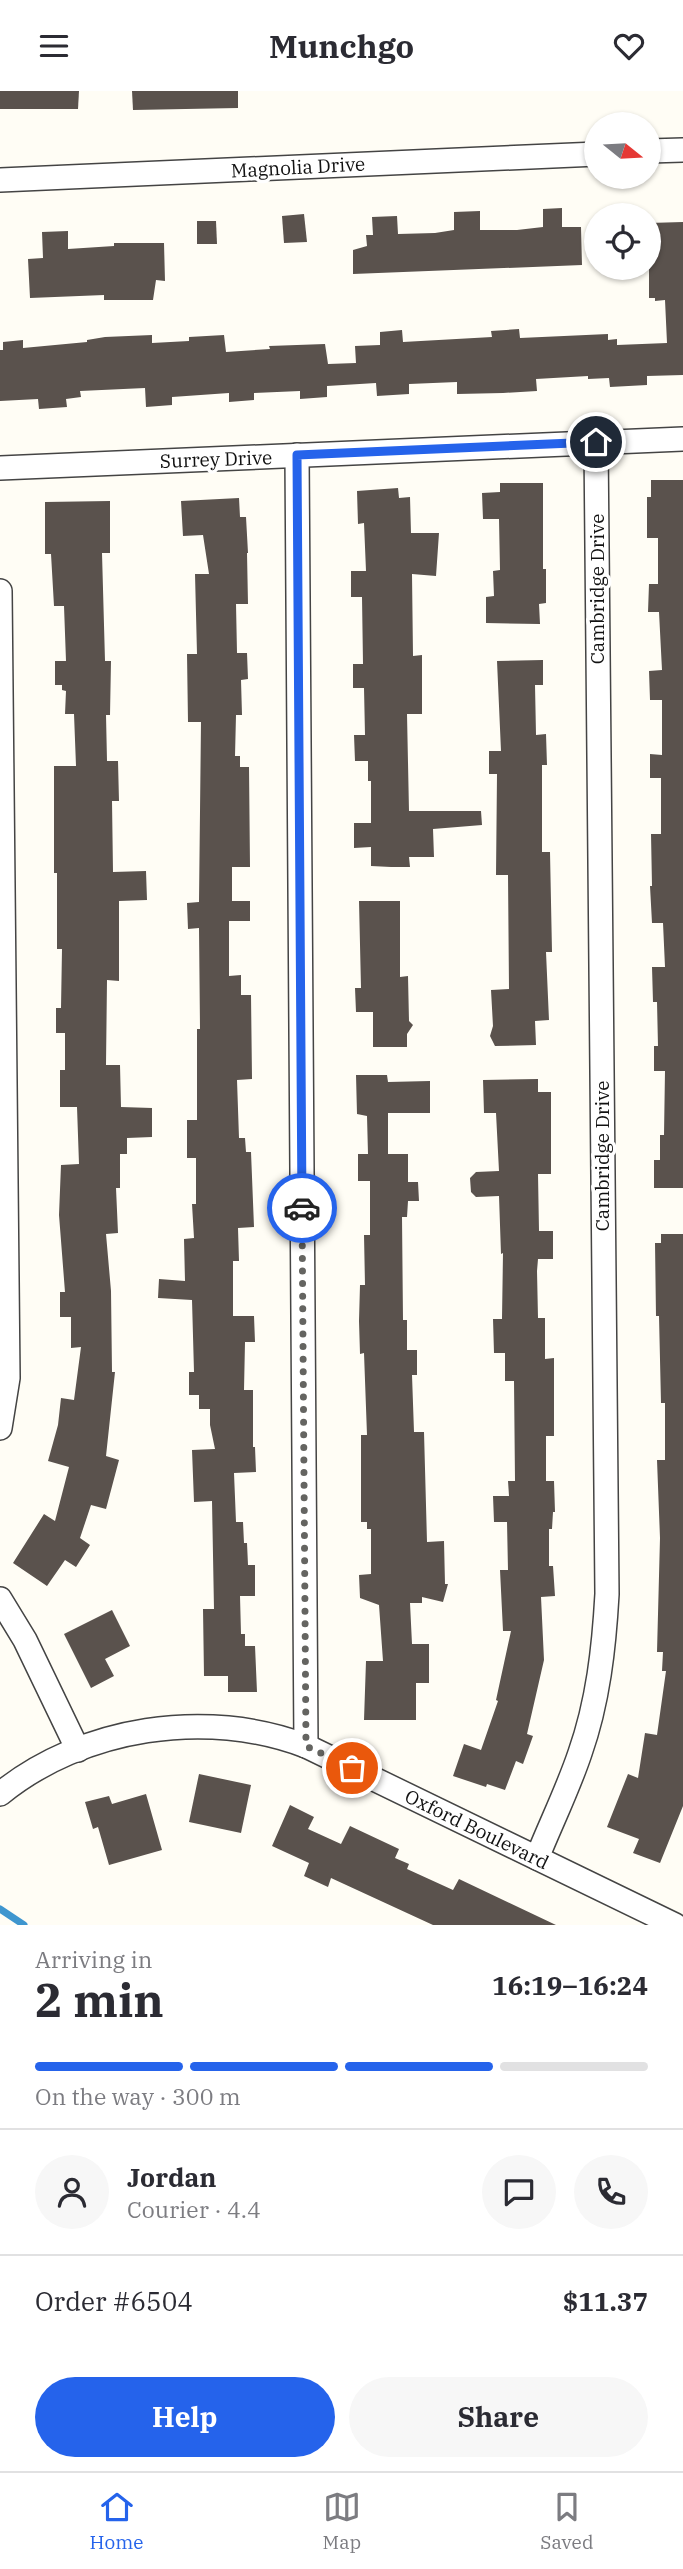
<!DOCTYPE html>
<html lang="en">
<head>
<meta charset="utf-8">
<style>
	body { margin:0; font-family:"IBM Plex Serif",serif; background:#f7f7f7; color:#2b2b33; height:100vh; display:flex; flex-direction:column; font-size:26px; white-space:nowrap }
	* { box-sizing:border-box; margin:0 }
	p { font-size:23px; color:#7c7c81 }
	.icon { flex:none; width:38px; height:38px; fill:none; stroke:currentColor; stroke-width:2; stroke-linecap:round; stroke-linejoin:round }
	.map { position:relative; height:1834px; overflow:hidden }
	.panel { display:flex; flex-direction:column; background:#fff; flex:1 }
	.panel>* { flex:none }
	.needle { width:46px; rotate:108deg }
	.buttons { position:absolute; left:584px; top:21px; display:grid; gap:14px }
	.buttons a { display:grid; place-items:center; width:77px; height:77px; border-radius:50%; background:#fff; box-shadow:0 2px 5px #0004; font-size:35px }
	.pin { position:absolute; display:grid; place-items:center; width:60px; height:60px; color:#fff; margin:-30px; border:4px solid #fff; border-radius:50%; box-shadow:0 2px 7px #0007 }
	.courier { position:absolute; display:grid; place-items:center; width:70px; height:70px; margin:-35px; border:5px solid #2563eb; border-radius:50%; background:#fff; color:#222; box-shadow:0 2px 9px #0007 }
	.overview em { font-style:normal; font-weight:700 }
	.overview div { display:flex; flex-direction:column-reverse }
	.overview { display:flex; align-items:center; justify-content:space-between; height:119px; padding:0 35px }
	h1 { font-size:46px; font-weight:700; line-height:52px }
	.bar { display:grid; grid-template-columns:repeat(4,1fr); gap:10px 7px; align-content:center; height:84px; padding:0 35px }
	.bar i { height:9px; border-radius:5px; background:#e1e1e2 }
	.bar .active { background:#2563eb }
	.bar p { grid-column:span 4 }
	.line { display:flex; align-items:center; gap:18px; padding:0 35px; border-top:2px solid #e1e1e2 }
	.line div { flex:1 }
	.round { display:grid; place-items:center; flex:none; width:74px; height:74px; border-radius:37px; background:#f7f7f7 }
	.action { display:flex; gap:14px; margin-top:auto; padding:14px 35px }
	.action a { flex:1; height:80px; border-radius:42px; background:#2563eb; color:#fff; font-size:28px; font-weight:700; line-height:80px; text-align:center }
	.action a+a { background:#f7f7f7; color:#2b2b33 }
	header { display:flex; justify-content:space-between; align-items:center; height:91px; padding:0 35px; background:#fff; font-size:32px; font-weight:700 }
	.tab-bar { display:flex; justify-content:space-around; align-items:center; height:98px; border-top:2px solid #e1e1e2; background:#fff; font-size:19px; color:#7c7c81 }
	.tab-bar a { display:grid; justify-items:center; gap:4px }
	.tab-bar .active { color:#2563eb }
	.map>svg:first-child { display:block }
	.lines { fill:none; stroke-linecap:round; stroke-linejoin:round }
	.stream { stroke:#3f96cf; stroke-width:7 }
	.building { fill:#5a524d }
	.minor-casing { stroke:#444; stroke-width:26 }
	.minor { stroke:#fff; stroke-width:23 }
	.done { stroke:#646461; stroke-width:7; stroke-dasharray:0 12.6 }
	.route { stroke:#2563eb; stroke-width:9 }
	.labels { text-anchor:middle; stroke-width:7; stroke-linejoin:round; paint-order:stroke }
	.street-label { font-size:19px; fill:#111; stroke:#fff }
</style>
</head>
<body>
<header><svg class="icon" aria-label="menu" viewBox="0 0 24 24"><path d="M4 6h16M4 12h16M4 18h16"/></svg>Munchgo<svg class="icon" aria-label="heart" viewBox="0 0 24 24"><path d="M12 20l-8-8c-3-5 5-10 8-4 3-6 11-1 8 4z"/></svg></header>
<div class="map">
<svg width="683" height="1834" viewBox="0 0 683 1834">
	<rect width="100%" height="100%" fill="#fffdf5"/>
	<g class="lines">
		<path class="stream" d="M 0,1818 L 24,1834"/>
	</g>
	<g class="building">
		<path d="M 0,0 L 79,0 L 78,18 L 0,18 Z"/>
		<path d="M 132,0 L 238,0 L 238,17 L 133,19 Z"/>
		<path d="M 562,117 L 562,136 L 581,136 L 582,174 L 353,183 L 353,159 L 367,155 L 366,144 L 373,144 L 372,126 L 397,125 L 398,143 L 435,142 L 454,139 L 454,121 L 480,120 L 480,139 L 517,139 L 543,136 L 543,118 Z"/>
		<path d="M 304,123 L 307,151 L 284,152 L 282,125 Z"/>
		<path d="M 197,130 L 216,130 L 217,153 L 197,153 Z"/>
		<path d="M 683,131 L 683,284 L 647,285 L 647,294 L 610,296 L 609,287 L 588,288 L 588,285 L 536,288 L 537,300 L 503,302 L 457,303 L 457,291 L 409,293 L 409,303 L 377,305 L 376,292 L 327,295 L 327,306 L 300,308 L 300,300 L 254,302 L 254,309 L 229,311 L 229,302 L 172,306 L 172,314 L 146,316 L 145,297 L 80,300 L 81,306 L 66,308 L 67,316 L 39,318 L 38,308 L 0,310 L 0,259 L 3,259 L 3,251 L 23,249 L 23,257 L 87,251 L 87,249 L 105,246 L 152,244 L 152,252 L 189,250 L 189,246 L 224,244 L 226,261 L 270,258 L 269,255 L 325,253 L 328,273 L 356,272 L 355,255 L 380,254 L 380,241 L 402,239 L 403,251 L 492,246 L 491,240 L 519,238 L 520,247 L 608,243 L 608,249 L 617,248 L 617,254 L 667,252 L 665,209 L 655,210 L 655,207 L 649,207 L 649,132 Z"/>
		<path d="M 68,140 L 68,158 L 114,155 L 114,152 L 164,152 L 165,190 L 156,189 L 153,209 L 104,209 L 104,204 L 30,207 L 28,168 L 43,167 L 42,141 Z"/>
		<path d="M 651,389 L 683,389 L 683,1097 L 654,1097 L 654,1069 L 660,1069 L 660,1044 L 664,1044 L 665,980 L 654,980 L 654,955 L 658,955 L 657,911 L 653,911 L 652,876 L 665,876 L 663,832 L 652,832 L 650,795 L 652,795 L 651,743 L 661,743 L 661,687 L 650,687 L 650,663 L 662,664 L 662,609 L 650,609 L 649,580 L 662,579 L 659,521 L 648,521 L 649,493 L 658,493 L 658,447 L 647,447 L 647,406 L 651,406 Z"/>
		<path d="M 500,392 L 543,392 L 543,478 L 546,478 L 546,512 L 539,513 L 540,533 L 486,532 L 486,506 L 494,505 L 493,480 L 500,479 L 499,428 L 483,428 L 482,402 L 500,401 Z"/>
		<path d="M 398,397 L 399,407 L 410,406 L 411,442 L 439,442 L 436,485 L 412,483 L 413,565 L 422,564 L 422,623 L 407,623 L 409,720 L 481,720 L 482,734 L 433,738 L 434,766 L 409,766 L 410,776 L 391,776 L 371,775 L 371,756 L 354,757 L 354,732 L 371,732 L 371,690 L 368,690 L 368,670 L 355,670 L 354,644 L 365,644 L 364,597 L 353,597 L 353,573 L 363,573 L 362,506 L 351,506 L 351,480 L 366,480 L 364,432 L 358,433 L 357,400 Z"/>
		<path d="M 239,407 L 240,426 L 246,426 L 248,462 L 247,462 L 248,513 L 236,513 L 237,562 L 247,562 L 248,588 L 241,589 L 242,624 L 236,624 L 235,665 L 240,665 L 240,676 L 249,676 L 250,776 L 232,776 L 232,810 L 250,810 L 250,830 L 229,830 L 229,885 L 241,884 L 241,904 L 251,904 L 252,988 L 237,989 L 239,1047 L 245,1047 L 246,1061 L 251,1061 L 254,1136 L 238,1137 L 239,1170 L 233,1170 L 233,1225 L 254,1225 L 255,1251 L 245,1251 L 244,1299 L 253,1299 L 253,1356 L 255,1356 L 256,1381 L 234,1382 L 236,1431 L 243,1431 L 244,1452 L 247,1452 L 248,1474 L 255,1474 L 255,1505 L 240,1505 L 241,1543 L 245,1543 L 245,1555 L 255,1555 L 257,1601 L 228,1601 L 228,1585 L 204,1585 L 203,1518 L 214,1518 L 212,1410 L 194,1411 L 192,1359 L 215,1358 L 210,1334 L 210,1318 L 199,1318 L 199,1304 L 189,1304 L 189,1281 L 194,1281 L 192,1209 L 158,1207 L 159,1188 L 185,1190 L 184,1148 L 194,1147 L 192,1113 L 196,1113 L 196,1067 L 187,1067 L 187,1029 L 197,1029 L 197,938 L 200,938 L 199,837 L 188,838 L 187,812 L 199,811 L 201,631 L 188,631 L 187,563 L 197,563 L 195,483 L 209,483 L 203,444 L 183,445 L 181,410 Z"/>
		<path d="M 110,410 L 110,462 L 102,462 L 105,570 L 111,570 L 110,624 L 106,624 L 107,670 L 118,670 L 119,710 L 112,710 L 113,781 L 146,780 L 147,809 L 119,810 L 119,890 L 107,889 L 106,974 L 120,974 L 121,1016 L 152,1017 L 152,1046 L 127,1047 L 127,1063 L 120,1063 L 120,1097 L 116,1097 L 118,1142 L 106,1143 L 111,1200 L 112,1281 L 115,1281 L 106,1365 L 119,1369 L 106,1418 L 91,1414 L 80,1447 L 90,1454 L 76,1476 L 65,1469 L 47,1495 L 13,1472 L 44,1423 L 55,1430 L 69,1376 L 48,1370 L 58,1334 L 61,1307 L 74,1309 L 81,1256 L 71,1257 L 71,1226 L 60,1226 L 60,1201 L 65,1201 L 59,1124 L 61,1074 L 79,1073 L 77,1016 L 60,1016 L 60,979 L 65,979 L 65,942 L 56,942 L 56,917 L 61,917 L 62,858 L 57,858 L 57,782 L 54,782 L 54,675 L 76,675 L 74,623 L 65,623 L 66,600 L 62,599 L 62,594 L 55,594 L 55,570 L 66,570 L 64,515 L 54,515 L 51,463 L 45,463 L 45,411 Z"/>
		<path d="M 543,569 L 543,594 L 535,594 L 536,644 L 546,643 L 547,674 L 542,674 L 542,761 L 550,761 L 552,861 L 546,861 L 549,929 L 535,930 L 536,954 L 495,955 L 490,945 L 493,935 L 491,899 L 509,898 L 508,784 L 496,784 L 497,683 L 489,683 L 489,660 L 501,660 L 497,570 Z"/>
		<path d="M 359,810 L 400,810 L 400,886 L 408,885 L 409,930 L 413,934 L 407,943 L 407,956 L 373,956 L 373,921 L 356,921 L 355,897 L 361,897 Z"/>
		<path d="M 356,984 L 387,984 L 388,991 L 430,990 L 430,1022 L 388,1022 L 388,1063 L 408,1063 L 408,1091 L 418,1091 L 419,1110 L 408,1110 L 407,1126 L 402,1126 L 403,1229 L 407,1229 L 407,1259 L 417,1259 L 417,1284 L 412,1284 L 414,1341 L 424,1341 L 427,1451 L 444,1450 L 445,1493 L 448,1493 L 443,1511 L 422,1506 L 422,1512 L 410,1512 L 412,1553 L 429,1553 L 429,1592 L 416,1592 L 416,1629 L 364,1629 L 366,1570 L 383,1570 L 379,1514 L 360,1507 L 359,1484 L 371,1483 L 371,1438 L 367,1438 L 367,1431 L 361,1431 L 361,1344 L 367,1344 L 364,1262 L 360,1263 L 359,1230 L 360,1194 L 365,1194 L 364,1144 L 370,1144 L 370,1090 L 358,1090 L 358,1063 L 368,1063 L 367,1025 L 357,1023 Z"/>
		<path d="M 538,988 L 538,1001 L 551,1001 L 551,1083 L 538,1083 L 539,1140 L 553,1140 L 553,1168 L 538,1168 L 537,1180 L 538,1227 L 545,1227 L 545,1268 L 554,1267 L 554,1345 L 546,1345 L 546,1390 L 554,1390 L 555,1421 L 553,1421 L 552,1438 L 549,1438 L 549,1475 L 553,1475 L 555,1505 L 541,1506 L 544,1569 L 527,1643 L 533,1645 L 523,1673 L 516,1670 L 505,1699 L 487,1693 L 486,1696 L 453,1685 L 464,1653 L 481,1659 L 498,1610 L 496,1609 L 511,1540 L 503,1540 L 500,1479 L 508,1479 L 507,1431 L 494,1431 L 493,1405 L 509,1405 L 508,1390 L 515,1390 L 514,1290 L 505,1290 L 505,1262 L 494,1262 L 493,1228 L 502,1228 L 503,1162 L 501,1163 L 499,1105 L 476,1106 L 471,1101 L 470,1087 L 476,1081 L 499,1080 L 496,1022 L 484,1022 L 483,989 Z"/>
		<path d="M 661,1143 L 683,1143 L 683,1715 L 660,1772 L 633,1762 L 639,1748 L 607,1736 L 628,1683 L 638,1687 L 645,1642 L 657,1644 L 666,1580 L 662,1580 L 663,1561 L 657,1561 L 660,1447 L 657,1369 L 665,1369 L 665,1312 L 661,1312 L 659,1225 L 656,1225 L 655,1152 L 661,1152 Z"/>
		<path d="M 112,1519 L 130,1555 L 105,1568 L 114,1585 L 91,1597 L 64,1543 Z"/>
		<path d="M 199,1683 L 251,1694 L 241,1742 L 189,1731 Z"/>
		<path d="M 146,1703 L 162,1759 L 109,1774 L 98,1736 L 93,1738 L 85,1711 L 109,1705 L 112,1713 Z"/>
		<path d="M 290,1714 L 314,1726 L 308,1738 L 341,1753 L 350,1735 L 399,1758 L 395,1767 L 409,1773 L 407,1778 L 453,1799 L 459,1788 L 556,1834 L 433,1834 L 331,1787 L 328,1796 L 304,1785 L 309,1772 L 272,1755 Z"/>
	</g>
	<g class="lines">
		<g class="minor-casing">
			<g id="minor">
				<path d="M 649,60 L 683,59"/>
				<path d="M 0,89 L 597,63"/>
				<path d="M 297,364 L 306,1655"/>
				<path d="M 0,377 L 683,348"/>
				<path d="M 0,500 L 8,1287 L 0,1337"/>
				<path d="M 0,1508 L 25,1549 L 78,1659"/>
				<path d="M 0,1703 C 82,1636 207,1617 306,1655 L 675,1834"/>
				<path d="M 537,1767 C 551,1732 568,1698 580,1662 C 598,1611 604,1557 607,1503 L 596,351"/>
			</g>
		</g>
		<use href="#minor" class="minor"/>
	</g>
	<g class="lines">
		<path class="done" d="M 302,1117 L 306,1655 L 352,1677"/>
		<path class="route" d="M 302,1117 L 297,364 L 596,351"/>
	</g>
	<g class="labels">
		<g class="street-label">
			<text transform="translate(298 76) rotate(-3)" y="7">Magnolia Drive</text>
			<text transform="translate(216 368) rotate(-2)" y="7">Surrey Drive</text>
			<text transform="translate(597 498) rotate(-90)" y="7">Cambridge Drive</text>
			<text transform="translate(602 1065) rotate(-90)" y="7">Cambridge Drive</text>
			<text transform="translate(477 1738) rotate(26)" y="7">Oxford Boulevard</text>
		</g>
	</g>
</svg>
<div class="buttons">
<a><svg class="needle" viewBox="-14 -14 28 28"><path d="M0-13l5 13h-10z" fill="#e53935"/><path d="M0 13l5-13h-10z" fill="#7c7c81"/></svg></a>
<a><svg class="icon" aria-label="locate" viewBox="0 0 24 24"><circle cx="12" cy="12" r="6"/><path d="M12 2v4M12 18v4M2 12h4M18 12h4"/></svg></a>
</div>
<div class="pin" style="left:352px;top:1677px;background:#ea580c"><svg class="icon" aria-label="bag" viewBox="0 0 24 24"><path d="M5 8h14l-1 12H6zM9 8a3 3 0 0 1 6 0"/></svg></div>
<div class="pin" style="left:596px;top:351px;background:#1f2937"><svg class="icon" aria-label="home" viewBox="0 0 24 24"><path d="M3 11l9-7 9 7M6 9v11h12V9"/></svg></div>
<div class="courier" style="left:302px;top:1117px"><svg class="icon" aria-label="car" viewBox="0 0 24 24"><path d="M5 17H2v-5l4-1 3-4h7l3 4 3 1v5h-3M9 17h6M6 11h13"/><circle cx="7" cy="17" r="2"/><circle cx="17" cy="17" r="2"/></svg></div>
</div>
<section class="panel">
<div class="overview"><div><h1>2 min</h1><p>Arriving in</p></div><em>16:19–16:24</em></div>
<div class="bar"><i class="active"></i><i class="active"></i><i class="active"></i><i></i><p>On the way · 300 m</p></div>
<div class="line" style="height:126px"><a class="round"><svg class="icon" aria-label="person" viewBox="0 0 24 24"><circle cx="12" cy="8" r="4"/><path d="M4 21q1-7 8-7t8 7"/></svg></a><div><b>Jordan</b><p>Courier · 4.4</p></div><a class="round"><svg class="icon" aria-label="chat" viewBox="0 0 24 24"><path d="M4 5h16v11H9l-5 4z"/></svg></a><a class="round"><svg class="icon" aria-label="phone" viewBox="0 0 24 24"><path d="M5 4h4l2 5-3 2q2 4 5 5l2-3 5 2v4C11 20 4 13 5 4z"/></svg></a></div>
<div class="line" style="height:91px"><div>Order #6504</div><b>$11.37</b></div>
<div class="action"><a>Help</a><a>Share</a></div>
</section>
<nav class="tab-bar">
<a class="active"><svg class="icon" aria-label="home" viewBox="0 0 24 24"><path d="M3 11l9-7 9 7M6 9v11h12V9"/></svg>Home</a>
<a><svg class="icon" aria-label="map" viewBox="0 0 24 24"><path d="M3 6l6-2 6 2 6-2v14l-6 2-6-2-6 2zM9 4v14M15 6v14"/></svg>Map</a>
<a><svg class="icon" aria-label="saved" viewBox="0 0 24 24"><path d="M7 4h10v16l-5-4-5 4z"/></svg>Saved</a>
</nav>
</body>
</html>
